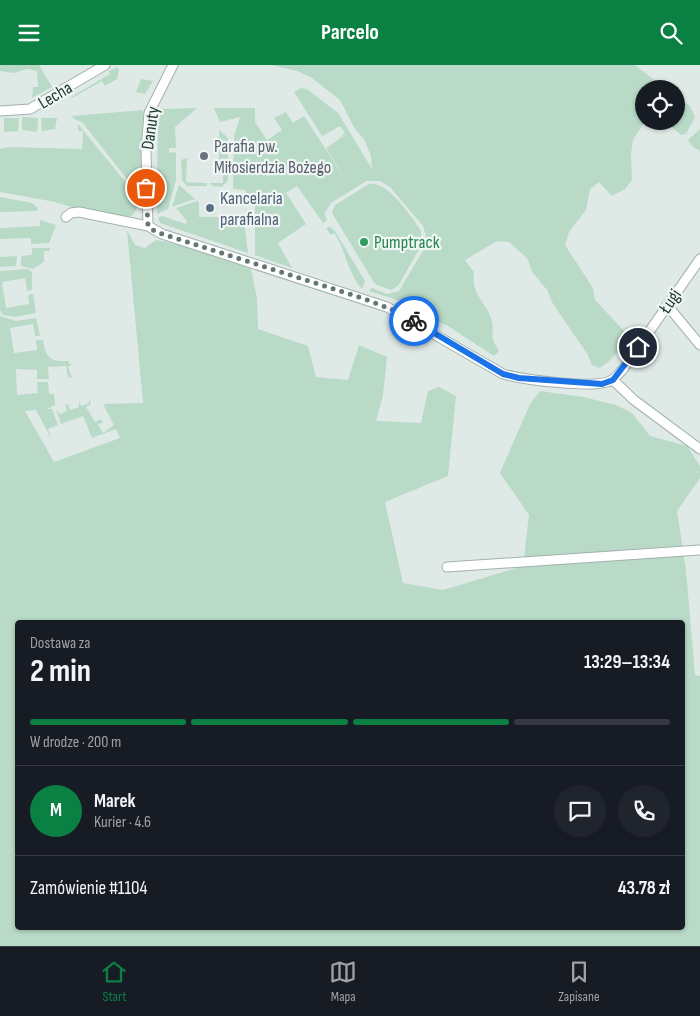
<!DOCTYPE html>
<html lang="pl">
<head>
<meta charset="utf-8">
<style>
	body { margin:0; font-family:"Sofia Sans Condensed",sans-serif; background:#20242c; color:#f1f3f6; height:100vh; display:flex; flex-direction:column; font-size:19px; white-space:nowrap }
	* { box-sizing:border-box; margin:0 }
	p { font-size:16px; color:#9ea1a6 }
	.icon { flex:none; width:28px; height:28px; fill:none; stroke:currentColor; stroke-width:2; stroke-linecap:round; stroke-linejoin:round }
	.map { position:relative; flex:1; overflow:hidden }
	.drawer { position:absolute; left:15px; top:555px; width:670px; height:310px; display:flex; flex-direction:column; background:#171b24; border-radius:5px; box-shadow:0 1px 4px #0004 }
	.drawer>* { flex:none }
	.controls { position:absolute; left:635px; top:15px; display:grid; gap:10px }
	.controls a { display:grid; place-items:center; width:50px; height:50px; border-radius:50%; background:#171b24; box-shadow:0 1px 4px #0004; font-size:25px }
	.pin { position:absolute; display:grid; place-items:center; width:42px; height:42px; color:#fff; margin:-21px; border:2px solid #fff; border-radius:50%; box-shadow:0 1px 5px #0007 }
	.courier { position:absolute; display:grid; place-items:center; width:50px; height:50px; margin:-25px; border:4px solid #1a73e8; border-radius:50%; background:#fff; color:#222; box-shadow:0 1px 6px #0007 }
	.head em { font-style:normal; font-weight:700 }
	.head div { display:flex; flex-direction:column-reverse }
	.head { display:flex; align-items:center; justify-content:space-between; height:85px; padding:0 15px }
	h1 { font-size:32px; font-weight:700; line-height:38px }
	.bar { display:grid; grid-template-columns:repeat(4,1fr); gap:8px 5px; align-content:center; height:60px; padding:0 15px }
	.bar i { height:6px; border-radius:4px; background:#363941 }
	.bar .active { background:#0b8043 }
	.bar p { grid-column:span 4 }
	.line { display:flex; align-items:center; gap:12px; padding:0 15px; border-top:1px solid #363941 }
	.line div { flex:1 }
	.round { display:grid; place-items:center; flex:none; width:52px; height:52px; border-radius:26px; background:#20242c }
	header { display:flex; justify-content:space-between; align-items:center; height:65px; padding:0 15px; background:#0b8043; color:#fff; font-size:22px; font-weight:700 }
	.dock { display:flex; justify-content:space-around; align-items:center; height:70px; border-top:1px solid #363941; background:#171b24; font-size:14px; color:#9ea1a6 }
	.dock a { display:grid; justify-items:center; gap:2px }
	.dock .active { color:#0b8043 }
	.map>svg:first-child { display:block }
	.green { fill:#b8dac7; fill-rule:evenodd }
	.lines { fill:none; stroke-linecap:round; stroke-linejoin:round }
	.street-casing { stroke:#a2b1ae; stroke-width:11 }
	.street { stroke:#fff; stroke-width:9 }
	.done { stroke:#647774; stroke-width:5; stroke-dasharray:0 9 }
	.route { stroke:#1a73e8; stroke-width:6 }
	.worship-dot { fill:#6b7280; stroke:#eff6f4; stroke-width:2 }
	.service-dot { fill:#5c6f8a; stroke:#eff6f4; stroke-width:2 }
	.leisure-dot { fill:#2e9e5b; stroke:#eff6f4; stroke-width:2 }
	.labels { text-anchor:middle; stroke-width:4.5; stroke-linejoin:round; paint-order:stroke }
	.street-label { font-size:18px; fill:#213936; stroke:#eff6f4 }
	.worship-label { font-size:18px; fill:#5b616d; stroke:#eff6f4; text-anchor:start }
	.service-label { font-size:18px; fill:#4e5e75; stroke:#eff6f4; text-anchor:start }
	.leisure-label { font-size:18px; fill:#27864d; stroke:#eff6f4; text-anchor:start }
</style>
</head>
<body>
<header><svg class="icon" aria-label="menu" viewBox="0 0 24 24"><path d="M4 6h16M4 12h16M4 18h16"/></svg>Parcelo<svg class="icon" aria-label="search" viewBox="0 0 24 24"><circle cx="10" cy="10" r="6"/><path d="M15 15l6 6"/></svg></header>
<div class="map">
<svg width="700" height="881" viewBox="0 0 700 881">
	<rect width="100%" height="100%" fill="#dfeae7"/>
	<g class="green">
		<path d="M 0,0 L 39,0 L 52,22 L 32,33 L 33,22 L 38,22 L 37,6 L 27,4 L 14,8 L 0,6 Z"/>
		<path d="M 272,0 L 635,0 L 666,24 L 644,24 L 645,56 L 633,75 L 631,89 L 632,115 L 625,124 L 612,131 L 599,117 L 590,124 L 586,145 L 569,167 L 565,180 L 593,223 L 595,235 L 626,268 C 621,285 614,293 600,303 L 592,300 L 588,290 L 553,239 L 547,225 L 533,208 L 527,193 L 509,177 L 497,176 L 465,195 L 474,207 C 471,230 484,234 491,253 C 496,267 487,268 499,286 L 494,291 L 448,261 L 411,244 L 407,239 L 410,234 L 403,233 L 401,236 L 369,226 L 372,223 L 387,229 L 399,226 L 424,184 L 426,171 L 423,161 L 390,122 L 380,116 L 366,116 L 331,138 L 324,149 L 327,155 L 323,158 L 297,121 L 286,128 L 306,159 L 278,178 L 292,203 L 255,190 L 255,136 L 247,133 L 245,125 L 233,124 L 234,71 L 240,52 L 220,57 L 214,43 L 255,43 L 255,57 L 267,75 L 282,65 L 274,53 L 286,47 L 293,58 L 304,51 L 351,123 L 326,83 L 347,69 L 337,74 L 345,68 L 340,61 L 322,71 L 294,27 L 301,23 L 307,24 L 338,48 L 372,104 L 371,91 L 364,74 L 355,64 L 340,35 L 312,13 L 297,6 Z"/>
		<path d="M 117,2 L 119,5 L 117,14 L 105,21 L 102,16 L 72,33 L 71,32 L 110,9 L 109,6 Z"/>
		<path d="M 141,14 L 153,16 L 145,29 L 136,27 Z"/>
		<path d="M 676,31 L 690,41 L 695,52 L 686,69 L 681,70 L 665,56 L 676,56 Z"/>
		<path d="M 197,43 L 175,62 L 176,83 L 169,83 L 169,88 L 176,87 L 176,115 L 168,144 L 157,149 L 158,44 Z"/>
		<path d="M 143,45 L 142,133 L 82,57 L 74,54 L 72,51 Z"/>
		<path d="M 22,52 L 38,53 L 37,67 L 22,65 Z"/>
		<path d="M 4,53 L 19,53 L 18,66 L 4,67 Z"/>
		<path d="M 41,53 L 57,53 L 55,64 L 42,66 Z"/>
		<path d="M 78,59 L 137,131 L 137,143 L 133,150 C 114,158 70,140 50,136 C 33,133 17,130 0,127 L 0,84 L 9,82 L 82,84 L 83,66 L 78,66 Z"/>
		<path d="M 700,64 L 700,86 L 693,82 L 688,75 Z"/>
		<path d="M 219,65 L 228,73 L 228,115 L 222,122 L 212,121 L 210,118 L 223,118 L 223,95 L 219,95 Z"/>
		<path d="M 187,93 L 186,117 L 207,118 L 207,121 L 187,121 L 182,115 L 181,95 Z"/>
		<path d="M 369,119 C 388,116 411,151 421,166 L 421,181 L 398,221 L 391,225 L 375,219 L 332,148 L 335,140 Z"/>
		<path d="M 179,120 L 195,134 L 172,142 Z"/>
		<path d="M 0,132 L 32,138 L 38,143 L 37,146 L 0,147 Z"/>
		<path d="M 197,136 L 199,137 L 199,152 L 221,152 L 222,156 L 244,156 L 248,188 L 160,158 L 158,153 L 162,151 L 186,159 L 187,156 L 176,143 Z"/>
		<path d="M 40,155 L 56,160 L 49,178 L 31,179 L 31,173 L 0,174 L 0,163 L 40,161 Z"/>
		<path d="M 330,162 L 335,166 L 365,216 L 362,224 C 348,209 346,186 335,169 L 330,169 L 326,163 Z"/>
		<path d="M 127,165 L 135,180 L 145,183 L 156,175 L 194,183 L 251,204 L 257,233 L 258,264 L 308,281 L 316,312 L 348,315 L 359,280 L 387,292 L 383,330 L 376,356 L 421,358 L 428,326 L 439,322 L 456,331 L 448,411 L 385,437 L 403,518 L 443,525 L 523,501 L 529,450 L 500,408 L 530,339 L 540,326 L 583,332 L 616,340 L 632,348 L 650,371 L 687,381 L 700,401 L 700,413 L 677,446 L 686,505 L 695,610 L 700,611 L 700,881 L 0,881 L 0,251 L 16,256 L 36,253 L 40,271 L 35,271 L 33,259 L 10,263 L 14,288 L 37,285 L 36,275 L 43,275 C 46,293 50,297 69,296 L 69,299 L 73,298 L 68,302 L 72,313 L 68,312 L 66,301 L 48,302 L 49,314 L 37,314 L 37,305 L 16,304 L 17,330 L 38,328 L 37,317 L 48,317 L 49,329 L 54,329 L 55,340 L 47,344 L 52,344 L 58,360 L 48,364 L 52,375 L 36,345 L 25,346 L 54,397 L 120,373 L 116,364 L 92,373 L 83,351 L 61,359 L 56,344 L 60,349 L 67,346 L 65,340 L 68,339 L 70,345 L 79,342 L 79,336 L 81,341 L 89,338 L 89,333 L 91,339 L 86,342 L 95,357 L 101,354 L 103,357 L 98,360 L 103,368 L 114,360 L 103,339 L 143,338 ZM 18,558 L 682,558 L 682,862 L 18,862 Z"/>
		<path d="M 32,183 L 50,183 L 50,186 L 44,186 L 44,197 L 33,204 L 21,201 L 21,191 L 32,190 Z"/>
		<path d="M 17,191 L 16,201 L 0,202 L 0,192 Z"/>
		<path d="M 27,204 L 32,207 L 32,225 L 27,226 L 25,213 L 2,217 L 6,243 L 29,239 L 28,230 L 33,229 L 36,248 L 16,252 L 3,250 L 0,245 L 0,206 Z"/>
	</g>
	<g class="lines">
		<g class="street-casing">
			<g id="street">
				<path d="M 0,46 L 30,44 L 105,0"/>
				<path d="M 66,152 L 71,148 L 79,147 L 148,161 L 162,169 L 387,242 L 503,309 C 521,314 597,325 612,315 C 616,313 620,307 623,304 L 700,194"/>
				<path d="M 148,161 L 146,86 L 149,48 L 173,0"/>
				<path d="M 667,240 L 700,280"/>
				<path d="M 613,315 L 634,335 L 700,384"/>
				<path d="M 447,502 L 700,485"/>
			</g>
		</g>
		<use href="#street" class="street"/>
	</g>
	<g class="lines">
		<path class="done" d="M 146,123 L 148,161 L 156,167 L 362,233 L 401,248 L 414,256"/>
		<path class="route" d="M 414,256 L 503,309 L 519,313 L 602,319 L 613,315 L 638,282"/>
	</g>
	<circle class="worship-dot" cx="204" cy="91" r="5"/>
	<circle class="service-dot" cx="210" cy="143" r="5"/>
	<circle class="leisure-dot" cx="364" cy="177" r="5"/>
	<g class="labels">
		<g class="street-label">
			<text transform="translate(55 30) rotate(-31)" y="6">Lecha</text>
			<text transform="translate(150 63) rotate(-82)" y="6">Danuty</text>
			<text transform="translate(670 236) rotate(-56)" y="6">Ługi</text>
		</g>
		<g class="worship-label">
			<text x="214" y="87">Parafia pw.<tspan x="214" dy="21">Miłosierdzia Bożego</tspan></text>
		</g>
		<g class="service-label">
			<text x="220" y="139">Kancelaria<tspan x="220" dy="21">parafialna</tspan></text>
		</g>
		<g class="leisure-label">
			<text x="374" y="183">Pumptrack</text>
		</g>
	</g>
</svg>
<div class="controls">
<a><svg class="icon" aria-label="locate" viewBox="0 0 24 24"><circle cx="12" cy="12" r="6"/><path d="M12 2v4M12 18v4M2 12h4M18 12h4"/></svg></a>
</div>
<div class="pin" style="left:146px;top:123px;background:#ea580c"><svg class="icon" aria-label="bag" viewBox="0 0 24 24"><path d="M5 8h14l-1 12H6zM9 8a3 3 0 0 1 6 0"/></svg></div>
<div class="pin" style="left:638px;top:282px;background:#1f2937"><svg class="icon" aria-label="home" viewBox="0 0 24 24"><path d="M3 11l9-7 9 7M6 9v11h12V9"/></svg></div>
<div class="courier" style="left:414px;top:256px"><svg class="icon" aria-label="bike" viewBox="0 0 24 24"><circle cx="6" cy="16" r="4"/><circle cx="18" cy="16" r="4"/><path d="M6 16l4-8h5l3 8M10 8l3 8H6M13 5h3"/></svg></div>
<section class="drawer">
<div class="head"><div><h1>2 min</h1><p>Dostawa za</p></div><em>13:29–13:34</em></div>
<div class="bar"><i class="active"></i><i class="active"></i><i class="active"></i><i></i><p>W drodze · 200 m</p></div>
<div class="line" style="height:90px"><b class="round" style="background:#0b8043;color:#fff">M</b><div><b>Marek</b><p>Kurier · 4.6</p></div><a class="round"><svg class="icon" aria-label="chat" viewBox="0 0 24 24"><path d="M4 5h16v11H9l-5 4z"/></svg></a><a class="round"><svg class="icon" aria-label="phone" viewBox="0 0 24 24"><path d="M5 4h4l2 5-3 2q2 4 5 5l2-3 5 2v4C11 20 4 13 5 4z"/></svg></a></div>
<div class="line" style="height:65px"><div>Zamówienie #1104</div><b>43.78 zł</b></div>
</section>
</div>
<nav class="dock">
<a class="active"><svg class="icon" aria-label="home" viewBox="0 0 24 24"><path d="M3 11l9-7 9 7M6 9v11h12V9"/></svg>Start</a>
<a><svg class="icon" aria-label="map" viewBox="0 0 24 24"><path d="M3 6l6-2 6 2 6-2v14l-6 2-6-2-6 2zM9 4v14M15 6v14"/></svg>Mapa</a>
<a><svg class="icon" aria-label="saved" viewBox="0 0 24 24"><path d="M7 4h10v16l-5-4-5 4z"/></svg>Zapisane</a>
</nav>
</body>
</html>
